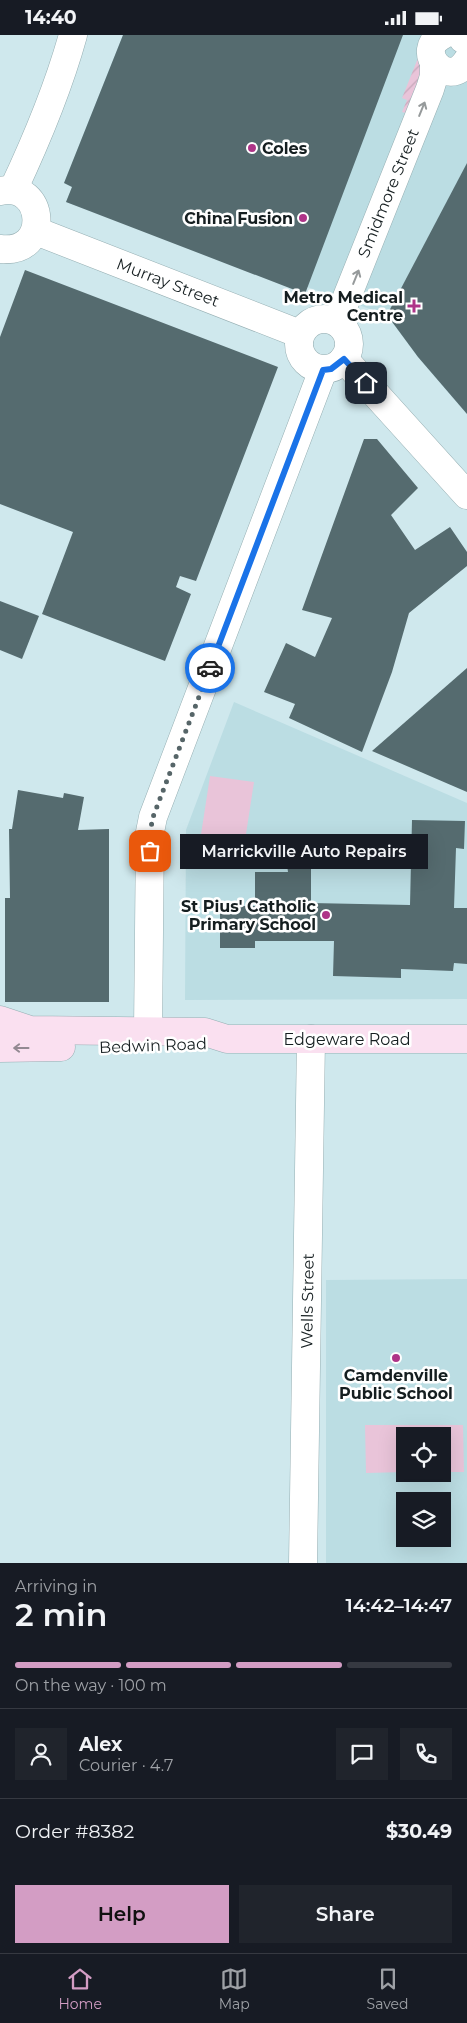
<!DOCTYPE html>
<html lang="en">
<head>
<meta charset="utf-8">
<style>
	body { margin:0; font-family:Montserrat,sans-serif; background:#20242c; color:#f1f3f6; height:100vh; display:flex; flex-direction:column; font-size:19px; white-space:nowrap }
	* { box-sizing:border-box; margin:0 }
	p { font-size:16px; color:#9ea1a6 }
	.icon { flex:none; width:28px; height:28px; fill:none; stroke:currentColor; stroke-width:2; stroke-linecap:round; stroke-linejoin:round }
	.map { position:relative; height:1528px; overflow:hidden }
	.panel { display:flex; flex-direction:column; background:#171b24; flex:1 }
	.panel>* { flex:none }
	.tools { position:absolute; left:396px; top:1392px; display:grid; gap:10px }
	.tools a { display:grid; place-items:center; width:55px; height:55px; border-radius:0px; background:#171b24; box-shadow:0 5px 20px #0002; font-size:25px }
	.pin { position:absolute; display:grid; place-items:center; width:42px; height:42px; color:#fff; margin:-21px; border-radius:10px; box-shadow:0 2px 8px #0006 }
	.courier { position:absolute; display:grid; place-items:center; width:50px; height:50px; margin:-25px; border:4px solid #1a73e8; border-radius:50%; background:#fff; color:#222; box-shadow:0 1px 6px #0007 }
	.bubble { position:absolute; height:35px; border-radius:0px; background:#171b24; box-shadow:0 5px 20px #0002; font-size:16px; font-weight:600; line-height:35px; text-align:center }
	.headline em { font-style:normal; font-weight:600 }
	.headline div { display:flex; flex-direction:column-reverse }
	.headline { display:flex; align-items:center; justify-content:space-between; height:85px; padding:0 15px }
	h1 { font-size:32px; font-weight:600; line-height:38px }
	.bar { display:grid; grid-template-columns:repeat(4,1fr); gap:8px 5px; align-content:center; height:60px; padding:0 15px }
	.bar i { height:6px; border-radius:4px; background:#363941 }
	.bar .on { background:#d39dc4 }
	.bar p { grid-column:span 4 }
	.line { display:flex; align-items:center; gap:12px; padding:0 15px; border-top:1px solid #363941 }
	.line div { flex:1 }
	.round { display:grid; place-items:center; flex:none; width:52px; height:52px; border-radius:0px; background:#20242c }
	.primary-button { display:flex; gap:10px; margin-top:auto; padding:10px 15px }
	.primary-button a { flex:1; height:58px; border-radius:0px; background:#d39dc4; color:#111; font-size:20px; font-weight:600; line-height:58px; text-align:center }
	.primary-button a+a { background:#20242c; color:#f1f3f6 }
	.status { display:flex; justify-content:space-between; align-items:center; height:35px; padding:0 25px; background:#171b24; direction:ltr }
	.status svg { height:14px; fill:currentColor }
	.menu { display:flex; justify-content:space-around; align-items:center; height:70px; border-top:1px solid #363941; background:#171b24; font-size:14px; color:#9ea1a6 }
	.menu a { display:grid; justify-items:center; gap:2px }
	.menu .on { color:#d39dc4 }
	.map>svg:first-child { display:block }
	.built { fill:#bbdde3; fill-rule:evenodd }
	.green { fill:#e9c4d9 }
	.garden { fill:url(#garden-furrows) }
	.building { fill:#556b6f }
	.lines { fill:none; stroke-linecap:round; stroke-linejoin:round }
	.minor-casing { stroke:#96afb3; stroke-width:29 }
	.tertiary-casing { stroke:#96afb3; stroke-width:29 }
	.secondary-casing { stroke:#96afb3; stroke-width:29 }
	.minor { stroke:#fff; stroke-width:28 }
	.tertiary { stroke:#fff; stroke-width:28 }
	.secondary { stroke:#fae0f0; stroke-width:28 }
	.oneway { stroke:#969a9b }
	.oneway2 { stroke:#938992 }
	.done { stroke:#566568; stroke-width:5; stroke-dasharray:0 9 }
	.route { stroke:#1a73e8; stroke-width:6 }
	.poi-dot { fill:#ae3488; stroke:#fff; stroke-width:2 }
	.labels { text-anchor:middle; stroke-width:5; stroke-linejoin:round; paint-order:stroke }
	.poi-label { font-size:16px; font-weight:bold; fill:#151e20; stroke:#fff; text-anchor:end }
	.street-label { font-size:16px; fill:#151e20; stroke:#fff }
</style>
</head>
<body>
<div class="status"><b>14:40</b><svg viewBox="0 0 49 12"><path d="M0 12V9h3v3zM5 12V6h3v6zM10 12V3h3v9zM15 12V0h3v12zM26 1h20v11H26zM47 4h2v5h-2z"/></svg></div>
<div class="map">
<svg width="467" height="1528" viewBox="0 0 467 1528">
	<defs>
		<pattern id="garden-furrows" width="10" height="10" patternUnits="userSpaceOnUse" patternTransform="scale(1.25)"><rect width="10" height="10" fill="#e9c4d9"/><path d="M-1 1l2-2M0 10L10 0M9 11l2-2" fill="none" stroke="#c7a8ba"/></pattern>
	</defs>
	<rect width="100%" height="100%" fill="#cfe8ed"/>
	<g class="built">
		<path d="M 123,0 L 467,0 L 467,379 L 418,322 L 387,280 L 66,167 L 72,152 L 64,148 Z"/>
		<path d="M 234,667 L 467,768 L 467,964 L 185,965 L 186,795 Z"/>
		<path d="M 467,1244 L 467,1528 L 326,1528 L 326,1245 ZM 405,1401 L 442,1401 L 442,1439 L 405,1439 ZM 405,1466 L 442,1466 L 442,1504 L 405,1504 Z"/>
	</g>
	<g class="green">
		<path d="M 210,741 L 254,747 L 244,812 L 200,806 Z"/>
		<path d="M 365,1390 L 463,1390 L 464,1437 L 443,1437 L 442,1401 L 405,1401 L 405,1437 L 366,1438 Z"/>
	</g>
	<path class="garden" d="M 418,23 L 422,40 L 409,79 L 402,77 L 407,65 L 402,63 Z"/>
	<g class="building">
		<path d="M 123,0 L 403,0 L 305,259 L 66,167 L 72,152 L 64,148 Z"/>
		<path d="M 467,128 L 467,379 L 418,322 L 387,280 Z"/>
		<path d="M 25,235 L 278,332 L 196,546 L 180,541 L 176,552 L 191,559 L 165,626 L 42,579 L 73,497 L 0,469 L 0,302 Z"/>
		<path d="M 364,404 L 377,404 L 418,453 L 391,480 L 415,515 L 450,492 L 467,517 L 467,531 L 409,578 L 392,637 L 362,717 L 289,683 L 295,669 L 264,657 L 286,608 L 315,622 L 332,583 L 302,575 Z"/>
		<path d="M 0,566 L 39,581 L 22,624 L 0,615 Z"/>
		<path d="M 467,633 L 467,757 L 372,716 Z"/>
		<path d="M 18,755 L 63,763 L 64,758 L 84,762 L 78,795 L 109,794 L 109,967 L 5,967 L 5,863 L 10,863 L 9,794 L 12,794 Z"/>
		<path d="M 412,785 L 465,786 L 464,814 L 456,813 L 454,873 L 467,873 L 467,929 L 454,928 L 453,936 L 401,934 L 401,943 L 333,941 L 334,906 L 255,906 L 255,913 L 220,913 L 220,871 L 255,871 L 255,837 L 288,837 L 287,830 L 311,830 L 311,868 L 410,870 Z"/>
	</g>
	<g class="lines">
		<g class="minor-casing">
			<g id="minor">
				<path d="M 443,0 C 412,15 448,56 467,26"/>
				<path d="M 463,4 L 464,0"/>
				<path d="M 36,196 L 300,299"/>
				<circle cx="324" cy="309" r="25"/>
				<path d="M 337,287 L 430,54 L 434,41 L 434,28"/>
				<path d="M 344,324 L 467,460"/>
				<path d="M 148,997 L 150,797 L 153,782 L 323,335"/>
				<path d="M 303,1528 L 311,1004"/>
			</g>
		</g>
		<g class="tertiary-casing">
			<g id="tertiary">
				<path d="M 13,155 C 37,104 58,54 73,0"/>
				<path d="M 0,156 C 45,146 52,220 0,214"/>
			</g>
		</g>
		<g class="secondary-casing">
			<g id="secondary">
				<path d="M 0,985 L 30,995 L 205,997 L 227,1004 L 467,1004"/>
				<path d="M 0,1013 L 61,1012"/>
			</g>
		</g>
		<use href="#minor" class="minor"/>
		<use href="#tertiary" class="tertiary"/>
		<use href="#secondary" class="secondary"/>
	</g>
	<defs><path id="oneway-shaft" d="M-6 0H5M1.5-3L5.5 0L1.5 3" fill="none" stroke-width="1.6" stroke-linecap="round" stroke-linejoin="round" transform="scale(1.25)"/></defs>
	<g class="oneway">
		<use href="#oneway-shaft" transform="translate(422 74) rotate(-68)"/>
		<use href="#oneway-shaft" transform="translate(356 242) rotate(-68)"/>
	</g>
	<use class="oneway2" href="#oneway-shaft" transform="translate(21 1013) rotate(180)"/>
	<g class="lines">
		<path class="done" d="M 150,816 L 150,797 L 153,782 L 210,633"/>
		<path class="route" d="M 210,633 L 323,335 L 331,334 L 344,324 L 366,348"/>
	</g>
	<g class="poi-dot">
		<circle cx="252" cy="113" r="5"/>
		<circle cx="303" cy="183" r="5"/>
		<path d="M411.5 263.5h5v5h5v5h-5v5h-5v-5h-5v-5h5z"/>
		<circle cx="326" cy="880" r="5"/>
		<circle cx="396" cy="1323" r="5"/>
	</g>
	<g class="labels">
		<g class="poi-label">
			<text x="262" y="119" text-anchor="start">Coles</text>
			<text x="293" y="189">China Fusion</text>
			<text x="403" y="268">Metro Medical<tspan x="403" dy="18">Centre</tspan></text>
			<text x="316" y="877">St Pius' Catholic<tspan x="316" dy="18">Primary School</tspan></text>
			<text x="396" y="1346" text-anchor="middle">Camdenville<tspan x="396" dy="18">Public School</tspan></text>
		</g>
		<g class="street-label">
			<text transform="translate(388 158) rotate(-68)" y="6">Smidmore Street</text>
			<text transform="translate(168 247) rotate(21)" y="6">Murray Street</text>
			<text x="347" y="1010">Edgeware Road</text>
			<text transform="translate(153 1010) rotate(-2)" y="6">Bedwin Road</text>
			<text transform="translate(307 1266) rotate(-89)" y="6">Wells Street</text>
		</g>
	</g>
</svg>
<div class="tools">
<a><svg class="icon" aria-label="locate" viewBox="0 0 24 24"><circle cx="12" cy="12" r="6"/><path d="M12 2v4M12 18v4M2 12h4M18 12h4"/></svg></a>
<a><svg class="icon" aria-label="layers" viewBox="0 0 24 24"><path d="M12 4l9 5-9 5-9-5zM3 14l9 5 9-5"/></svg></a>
</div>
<div class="pin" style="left:150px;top:816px;background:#ea580c"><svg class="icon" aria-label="bag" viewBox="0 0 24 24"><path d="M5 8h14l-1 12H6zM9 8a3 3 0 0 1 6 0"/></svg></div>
<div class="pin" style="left:366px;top:348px;background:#1f2937"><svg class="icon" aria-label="home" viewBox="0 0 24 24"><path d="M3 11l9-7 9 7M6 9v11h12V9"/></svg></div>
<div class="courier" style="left:210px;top:633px"><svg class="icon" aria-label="car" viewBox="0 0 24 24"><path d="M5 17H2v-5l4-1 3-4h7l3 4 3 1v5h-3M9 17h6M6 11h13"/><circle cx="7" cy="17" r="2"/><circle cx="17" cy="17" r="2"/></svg></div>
<div class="bubble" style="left:180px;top:799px;width:248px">Marrickville Auto Repairs</div>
</div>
<section class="panel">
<div class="headline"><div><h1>2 min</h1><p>Arriving in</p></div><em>14:42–14:47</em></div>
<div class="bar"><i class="on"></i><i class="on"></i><i class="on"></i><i></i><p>On the way · 100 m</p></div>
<div class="line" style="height:90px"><a class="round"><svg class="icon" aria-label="person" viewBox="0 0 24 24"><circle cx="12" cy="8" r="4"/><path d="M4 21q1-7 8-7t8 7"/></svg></a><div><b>Alex</b><p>Courier · 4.7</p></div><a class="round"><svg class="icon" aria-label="chat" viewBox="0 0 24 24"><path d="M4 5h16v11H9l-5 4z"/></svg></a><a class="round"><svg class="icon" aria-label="phone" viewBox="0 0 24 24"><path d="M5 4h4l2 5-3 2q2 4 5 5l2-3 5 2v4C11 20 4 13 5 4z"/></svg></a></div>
<div class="line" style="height:65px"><div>Order #8382</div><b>$30.49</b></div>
<div class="primary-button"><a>Help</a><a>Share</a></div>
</section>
<nav class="menu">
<a class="on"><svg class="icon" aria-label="home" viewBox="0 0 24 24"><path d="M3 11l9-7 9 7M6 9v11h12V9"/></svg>Home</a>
<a><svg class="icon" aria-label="map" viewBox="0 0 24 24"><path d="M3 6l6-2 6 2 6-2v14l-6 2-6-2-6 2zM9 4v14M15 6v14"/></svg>Map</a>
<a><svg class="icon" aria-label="saved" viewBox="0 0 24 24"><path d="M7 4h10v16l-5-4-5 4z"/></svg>Saved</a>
</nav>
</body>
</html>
